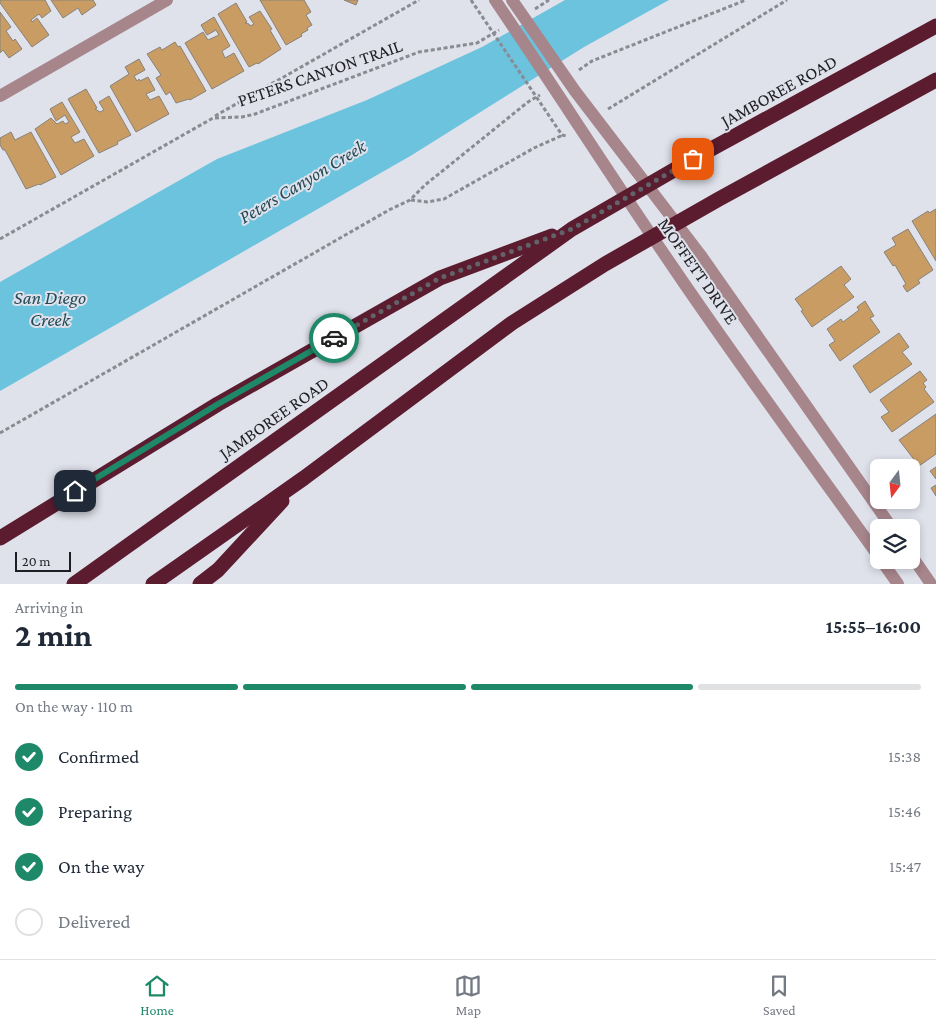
<!DOCTYPE html>
<html lang="en">
<head>
<meta charset="utf-8">
<style>
	body { margin:0; font-family:"Crimson Pro",serif; background:#f2f2f3; color:#1f2937; height:100vh; display:flex; flex-direction:column; font-size:19px; white-space:nowrap }
	* { box-sizing:border-box; margin:0 }
	p { font-size:16px; color:#747a83 }
	.icon { flex:none; width:28px; height:28px; fill:none; stroke:currentColor; stroke-width:2; stroke-linecap:round; stroke-linejoin:round }
	.map { position:relative; height:584px; overflow:hidden }
	.panel { display:flex; flex-direction:column; background:#fff; flex:1 }
	.panel>* { flex:none }
	.needle { width:32px; rotate:195deg }
	.controls { position:absolute; left:870px; top:459px; display:grid; gap:10px }
	.controls a { display:grid; place-items:center; width:50px; height:50px; border-radius:8px; background:#fff; box-shadow:0 2px 8px #0003; font-size:25px }
	.scale { position:absolute; left:15px; bottom:12px; width:56px; box-sizing:border-box; padding-left:5px; border:2px solid #1f1f23; border-top:0; font-size:14px; line-height:18px; white-space:nowrap; color:#1f1f23; -webkit-text-stroke:4px #dfe1eb; paint-order:stroke }
	.pin { position:absolute; display:grid; place-items:center; width:42px; height:42px; color:#fff; margin:-21px; border-radius:10px; box-shadow:0 2px 8px #0006 }
	.courier { position:absolute; display:grid; place-items:center; width:50px; height:50px; margin:-25px; border:4px solid #1d8968; border-radius:50%; background:#fff; color:#222; box-shadow:0 1px 6px #0007 }
	.head em { font-style:normal; font-weight:700 }
	.head div { display:flex; flex-direction:column-reverse }
	.head { display:flex; align-items:center; justify-content:space-between; height:85px; padding:0 15px }
	h1 { font-size:32px; font-weight:700; line-height:38px }
	.bar { display:grid; grid-template-columns:repeat(4,1fr); gap:8px 5px; align-content:center; height:60px; padding:0 15px }
	.bar i { height:6px; border-radius:4px; background:#e0e1e3 }
	.bar .active { background:#1d8968 }
	.bar p { grid-column:span 4 }
	ol { padding:0 15px; list-style:none }
	li { display:flex; align-items:center; gap:15px; height:55px }
	li p { margin-inline-start:auto }
	li .icon { padding:5px; border-radius:50%; background:#1d8968; color:#fff; stroke-width:4 }
	li:last-child { color:#747a83 }
	li i { width:28px; height:28px; border:2px solid #e0e1e3; border-radius:50% }
	.tab-bar { display:flex; justify-content:space-around; align-items:center; height:70px; border-top:1px solid #e0e1e3; background:#fff; font-size:14px; color:#747a83 }
	.tab-bar a { display:grid; justify-items:center; gap:2px }
	.tab-bar .active { color:#1d8968 }
	.map>svg:first-child { display:block }
	.water { fill:#6cc3de }
	.building { fill:#c89c62; stroke:#88827a }
	.lines { fill:none; stroke-linecap:round; stroke-linejoin:round }
	.path { stroke:#8a8b92; stroke-width:3; stroke-dasharray:4 2.5; stroke-linecap:butt }
	.minor { stroke:#a6858b; stroke-width:12 }
	.highway { stroke:#5a1c2e; stroke-width:15 }
	.done { stroke:#626369; stroke-width:5; stroke-dasharray:0 9 }
	.route { stroke:#1d8968; stroke-width:6 }
	.labels { text-anchor:middle; stroke-width:4; stroke-linejoin:round; paint-order:stroke }
	.street-label { font-size:18px; fill:#1f1f23; stroke:#dfe1eb }
	.water-label { font-size:19px; font-style:italic; fill:#234b57; stroke:#dfe1eb }
</style>
</head>
<body>
<div class="map">
<svg width="936" height="584" viewBox="0 0 936 584">
	<rect width="100%" height="100%" fill="#dfe1eb"/>
	<path class="water" d="M 565,0 L 669,0 L 584,47 L 412,155 L 0,391 L 0,282 L 217,159 L 367,100 L 482,47 Z"/>
	<g class="building">
		<path d="M 0,0 L 45,0 L 51,11 L 42,18 L 39,14 L 31,20 L 32,22 L 37,18 L 49,35 L 32,47 L 0,3 Z"/>
		<path d="M 51,0 L 93,0 L 96,5 L 82,15 L 78,8 L 63,18 Z"/>
		<path d="M 260,0 L 304,0 L 311,12 L 306,15 L 312,25 L 307,28 L 308,30 L 301,34 L 302,36 L 286,45 Z"/>
		<path d="M 344,0 L 358,0 L 356,5 Z"/>
		<path d="M 236,3 L 247,22 L 245,23 L 249,24 L 250,26 L 254,24 L 249,17 L 260,11 L 272,29 L 270,30 L 281,49 L 258,64 L 257,63 L 249,67 L 218,14 Z"/>
		<path d="M 0,12 L 11,27 L 6,31 L 13,41 L 15,39 L 22,49 L 9,58 L 3,50 L 0,53 Z"/>
		<path d="M 214,17 L 230,46 L 222,51 L 225,58 L 234,53 L 244,71 L 212,89 L 185,43 L 203,32 L 208,40 L 219,35 L 216,30 L 207,35 L 201,25 Z"/>
		<path d="M 175,42 L 178,47 L 180,46 L 206,91 L 190,100 L 189,99 L 176,103 L 170,92 L 166,95 L 156,78 L 161,75 L 147,54 L 160,47 L 162,50 Z"/>
		<path d="M 139,59 L 145,70 L 134,76 L 137,81 L 139,79 L 140,81 L 148,77 L 155,90 L 146,94 L 150,100 L 159,96 L 169,114 L 136,132 L 110,86 L 129,74 L 125,67 Z"/>
		<path d="M 86,89 L 97,108 L 95,109 L 100,112 L 104,110 L 99,102 L 109,96 L 131,135 L 117,142 L 118,144 L 99,153 L 68,99 Z"/>
		<path d="M 62,102 L 80,132 L 71,137 L 75,143 L 84,139 L 94,156 L 61,175 L 35,129 L 51,118 L 57,124 L 63,121 L 65,124 L 69,122 L 65,115 L 56,121 L 50,109 Z"/>
		<path d="M 11,132 L 15,140 L 31,132 L 56,177 L 40,185 L 39,184 L 26,189 L 5,150 L 3,150 L 0,145 L 0,138 Z"/>
		<path d="M 936,209 L 936,261 L 912,221 L 928,211 L 929,213 Z"/>
		<path d="M 908,229 L 933,270 L 918,280 L 920,283 L 907,292 L 903,286 L 906,284 L 895,265 L 893,266 L 884,252 L 896,245 L 892,238 Z"/>
		<path d="M 841,266 L 851,279 L 844,285 L 854,297 L 812,327 L 801,311 L 803,310 L 795,299 Z"/>
		<path d="M 865,301 L 874,316 L 870,318 L 880,332 L 840,361 L 829,345 L 835,341 L 827,329 L 841,319 L 843,322 L 859,310 L 857,307 Z"/>
		<path d="M 899,333 L 909,347 L 902,352 L 912,364 L 870,393 L 853,366 Z"/>
		<path d="M 920,371 L 927,380 L 923,383 L 926,387 L 924,389 L 934,402 L 892,432 L 881,417 L 889,412 L 880,400 Z"/>
		<path d="M 936,414 L 936,454 L 919,466 L 899,440 Z"/>
		<path d="M 936,467 L 936,479 L 930,471 Z"/>
		<path d="M 936,485 L 936,496 L 931,488 Z"/>
	</g>
	<g class="lines">
		<g class="path">
			<path d="M 471,0 L 562,135 L 566,136"/>
			<path d="M 535,9 L 549,0"/>
			<path d="M 579,70 L 592,61 L 746,0"/>
			<path d="M 608,109 L 787,0"/>
			<path d="M 215,116 L 419,0"/>
			<path d="M 411,200 L 427,202 L 444,199 L 534,148 L 563,135"/>
			<path d="M 0,239 L 213,118 L 242,117 L 255,114 L 419,52 L 477,43 L 499,30"/>
			<path d="M 0,433 L 389,210 L 410,200 L 425,185 L 528,102 L 540,95"/>
		</g>
		<g class="minor">
			<path d="M 495,0 C 556,90 614,181 675,270 C 741,367 811,462 879,557"/>
			<path d="M 512,0 L 575,91 L 702,257 L 892,528"/>
			<path d="M 0,96 L 167,0"/>
			<path d="M 911,555 L 931,584"/>
			<path d="M 881,560 L 898,584"/>
		</g>
		<g class="highway">
			<path d="M 0,538 L 218,404 L 440,278 L 552,236"/>
			<path d="M 74,584 L 572,229 L 693,159 L 936,26"/>
			<path d="M 153,584 L 304,478 L 512,323 L 605,264 L 719,199 L 936,80"/>
			<path d="M 200,584 L 218,570 L 282,501"/>
		</g>
	</g>
	<g class="lines">
		<path class="done" d="M 334,338 L 440,278 L 572,229 L 693,159"/>
		<path class="route" d="M 75,491 L 218,404 L 334,338"/>
	</g>
	<g class="labels">
		<g class="street-label">
			<text transform="translate(320 73) rotate(-19)" y="6">PETERS CANYON TRAIL</text>
			<text transform="translate(779 91) rotate(-29)" y="6">JAMBOREE ROAD</text>
			<text transform="translate(698 271) rotate(55)" y="6">MOFFETT DRIVE</text>
			<text transform="translate(274 418) rotate(-35)" y="6">JAMBOREE ROAD</text>
		</g>
		<g class="water-label">
			<text transform="translate(302 181) rotate(-31)" y="7">Peters Canyon Creek</text>
			<text x="50" y="304">San Diego<tspan x="50" dy="22">Creek</tspan></text>
		</g>
	</g>
</svg>
<div class="controls">
<a><svg class="needle" viewBox="-14 -14 28 28"><path d="M0-13l5 13h-10z" fill="#e53935"/><path d="M0 13l5-13h-10z" fill="#747a83"/></svg></a>
<a><svg class="icon" aria-label="layers" viewBox="0 0 24 24"><path d="M12 4l9 5-9 5-9-5zM3 14l9 5 9-5"/></svg></a>
</div>
<div class="scale">20 m</div>
<div class="pin" style="left:693px;top:159px;background:#ea580c"><svg class="icon" aria-label="bag" viewBox="0 0 24 24"><path d="M5 8h14l-1 12H6zM9 8a3 3 0 0 1 6 0"/></svg></div>
<div class="pin" style="left:75px;top:491px;background:#1f2937"><svg class="icon" aria-label="home" viewBox="0 0 24 24"><path d="M3 11l9-7 9 7M6 9v11h12V9"/></svg></div>
<div class="courier" style="left:334px;top:338px"><svg class="icon" aria-label="car" viewBox="0 0 24 24"><path d="M5 17H2v-5l4-1 3-4h7l3 4 3 1v5h-3M9 17h6M6 11h13"/><circle cx="7" cy="17" r="2"/><circle cx="17" cy="17" r="2"/></svg></div>
</div>
<section class="panel">
<div class="head"><div><h1>2 min</h1><p>Arriving in</p></div><em>15:55–16:00</em></div>
<div class="bar"><i class="active"></i><i class="active"></i><i class="active"></i><i></i><p>On the way · 110 m</p></div>
<ol>
<li><svg class="icon" aria-label="check" viewBox="0 0 24 24"><path d="M5 12l5 5 9-10"/></svg>Confirmed<p>15:38</p></li>
<li><svg class="icon" aria-label="check" viewBox="0 0 24 24"><path d="M5 12l5 5 9-10"/></svg>Preparing<p>15:46</p></li>
<li><svg class="icon" aria-label="check" viewBox="0 0 24 24"><path d="M5 12l5 5 9-10"/></svg>On the way<p>15:47</p></li>
<li><i></i>Delivered</li>
</ol>
</section>
<nav class="tab-bar">
<a class="active"><svg class="icon" aria-label="home" viewBox="0 0 24 24"><path d="M3 11l9-7 9 7M6 9v11h12V9"/></svg>Home</a>
<a><svg class="icon" aria-label="map" viewBox="0 0 24 24"><path d="M3 6l6-2 6 2 6-2v14l-6 2-6-2-6 2zM9 4v14M15 6v14"/></svg>Map</a>
<a><svg class="icon" aria-label="saved" viewBox="0 0 24 24"><path d="M7 4h10v16l-5-4-5 4z"/></svg>Saved</a>
</nav>
</body>
</html>
